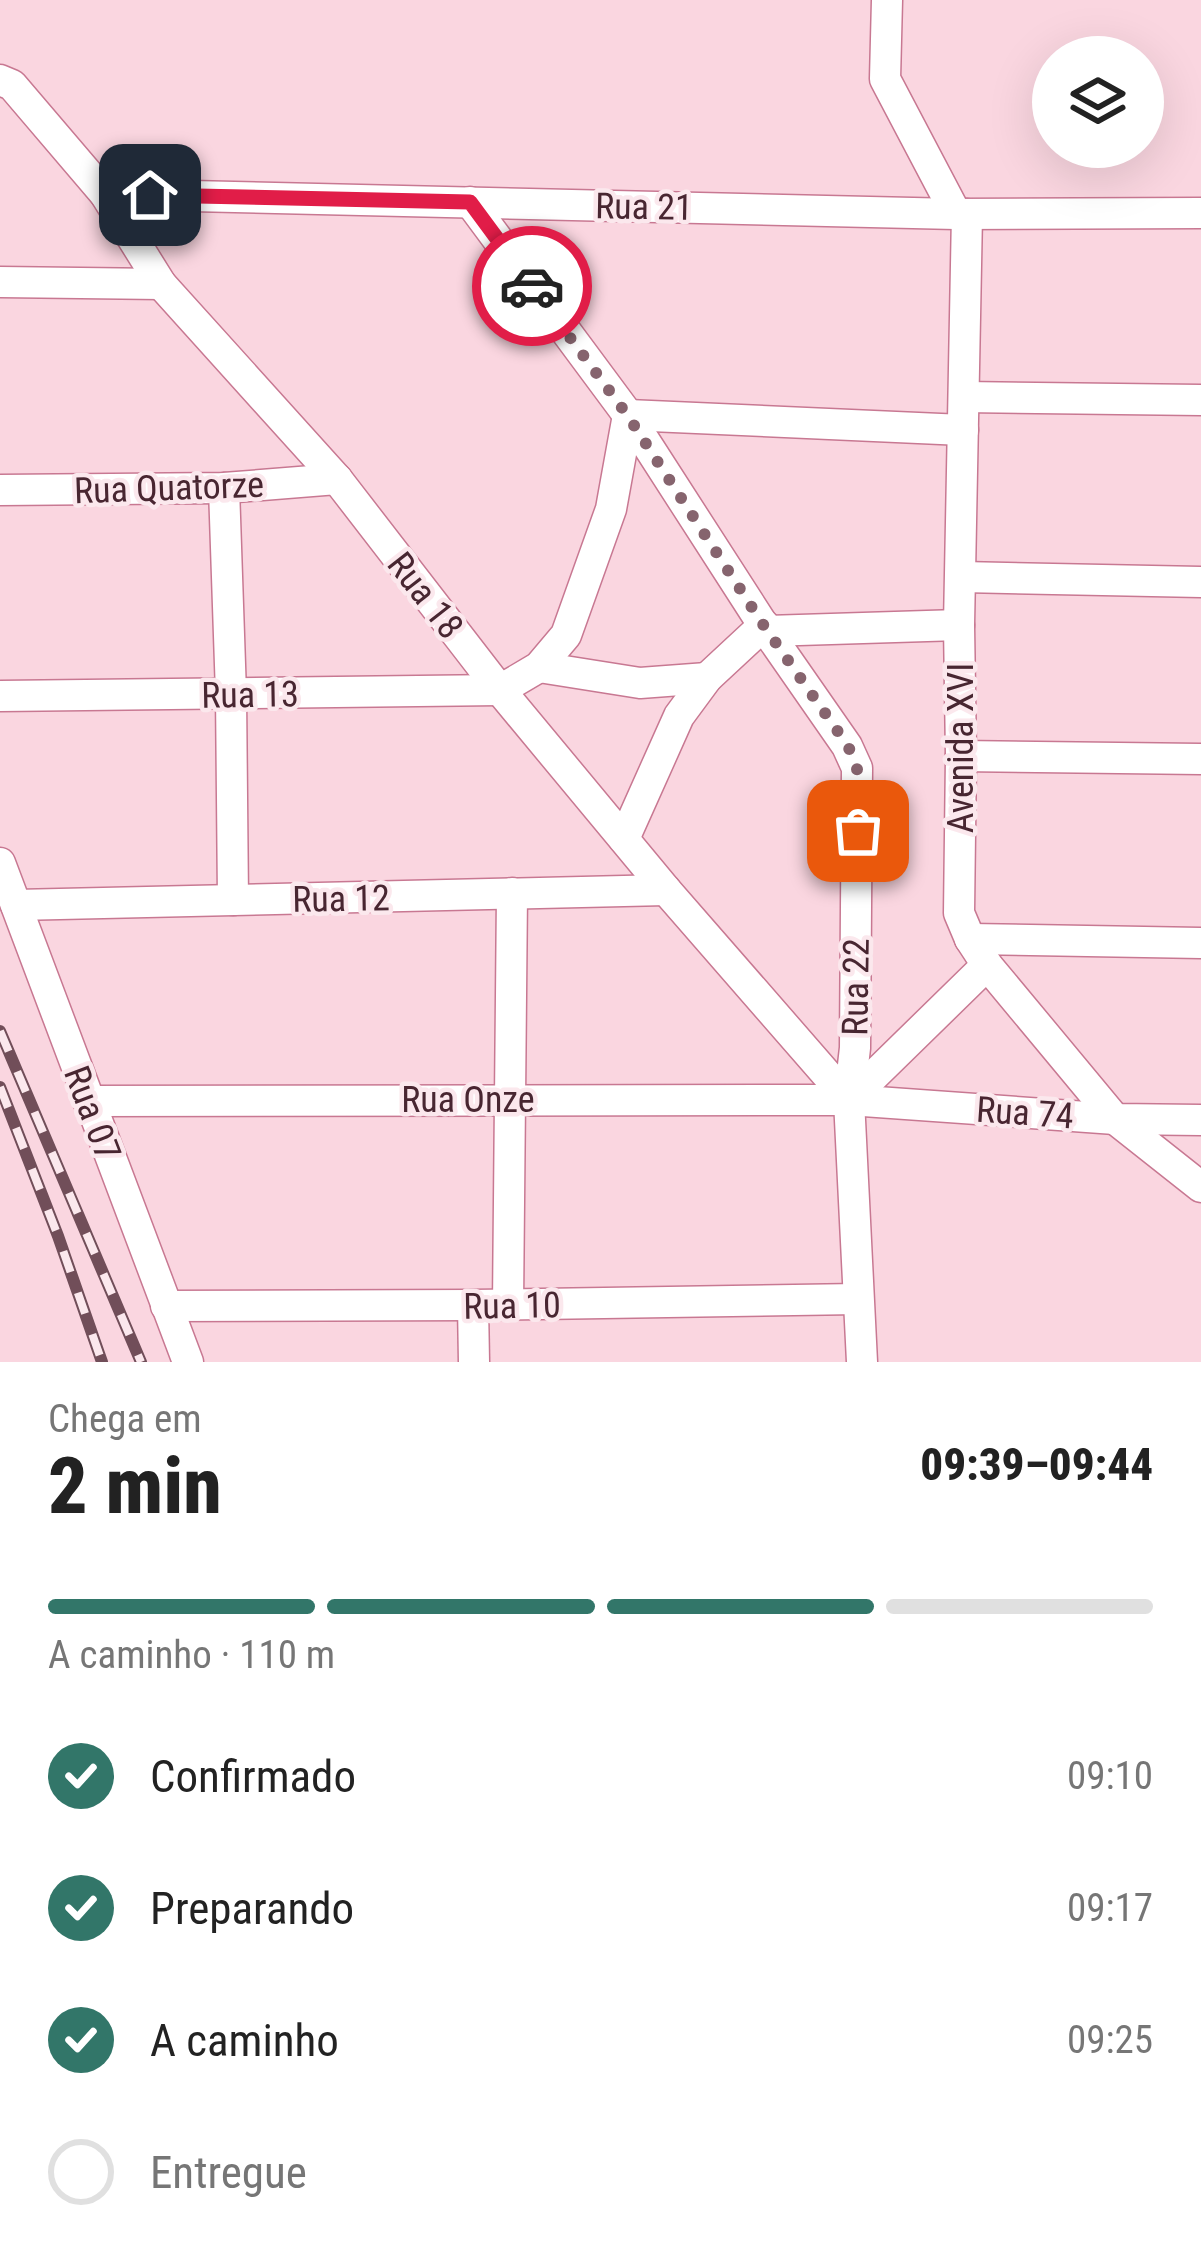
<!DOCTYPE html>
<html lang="pt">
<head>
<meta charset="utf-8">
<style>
	body { margin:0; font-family:"Roboto Condensed",sans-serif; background:#f6f6f6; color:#222; height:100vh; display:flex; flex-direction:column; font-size:45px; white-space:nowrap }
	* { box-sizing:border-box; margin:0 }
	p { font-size:39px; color:#767676 }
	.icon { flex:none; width:66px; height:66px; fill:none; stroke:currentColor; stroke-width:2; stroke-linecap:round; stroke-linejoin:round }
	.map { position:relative; height:1362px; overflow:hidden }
	.side { display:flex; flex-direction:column; background:#fff; flex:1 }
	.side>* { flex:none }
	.buttons { position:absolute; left:1032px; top:36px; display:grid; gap:24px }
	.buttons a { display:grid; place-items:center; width:132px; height:132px; border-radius:50%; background:#fff; box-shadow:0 12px 48px #0002; font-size:60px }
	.pin { position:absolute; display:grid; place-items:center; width:102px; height:102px; color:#fff; margin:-51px; border-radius:24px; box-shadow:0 6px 18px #0006 }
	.courier { position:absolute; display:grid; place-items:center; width:120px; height:120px; margin:-60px; border:9px solid #e11d48; border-radius:50%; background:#fff; color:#222; box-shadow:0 3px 15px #0007 }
	.overview em { font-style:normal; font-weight:800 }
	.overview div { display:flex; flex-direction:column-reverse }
	.overview { display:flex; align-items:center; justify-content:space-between; height:204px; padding:0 48px }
	h1 { font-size:78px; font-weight:800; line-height:90px }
	.bar { display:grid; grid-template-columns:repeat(4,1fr); gap:18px 12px; align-content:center; height:144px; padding:0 48px }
	.bar i { height:15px; border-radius:9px; background:#e0e0e0 }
	.bar .selected { background:#327669 }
	.bar p { grid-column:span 4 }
	ol { padding:0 48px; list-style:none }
	li { display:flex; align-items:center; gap:36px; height:132px }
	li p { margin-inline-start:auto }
	li .icon { padding:12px; border-radius:50%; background:#327669; color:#fff; stroke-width:4 }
	li:last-child { color:#767676 }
	li i { width:66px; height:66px; border:6px solid #e0e0e0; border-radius:50% }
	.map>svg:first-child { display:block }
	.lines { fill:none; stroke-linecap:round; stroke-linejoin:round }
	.minor-casing { stroke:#c87892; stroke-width:33 }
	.minor { stroke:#fff; stroke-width:30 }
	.rail-casing { stroke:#714e59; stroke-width:12 }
	.rail { stroke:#fbe8ed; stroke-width:8; stroke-dasharray:22; stroke-linecap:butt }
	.done { stroke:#86646e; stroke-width:12; stroke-dasharray:0 21.6 }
	.route { stroke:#e11d48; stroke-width:15 }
	.labels { text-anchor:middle; stroke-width:9; stroke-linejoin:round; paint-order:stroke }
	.street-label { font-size:36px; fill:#482631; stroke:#fbe8ed }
</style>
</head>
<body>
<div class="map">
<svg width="1201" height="1362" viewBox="0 0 1201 1362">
	<rect width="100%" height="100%" fill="#fad6e0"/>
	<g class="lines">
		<g class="minor-casing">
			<g id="minor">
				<path d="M 887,0 L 885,79 L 956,214"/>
				<path d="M 0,80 L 12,85 L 105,194 L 161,284 L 337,479 L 500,690 L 666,890 L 849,1100"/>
				<path d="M 105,194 L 956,214 L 1201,213"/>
				<path d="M 470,202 L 628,415 L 767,631 L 847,746 L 857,768 L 855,1048 L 849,1100 L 862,1362"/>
				<path d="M 967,214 L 959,625 L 961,756 L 959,913 L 970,939 L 987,965 L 1115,1119 L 1201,1187"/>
				<path d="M 0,282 L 161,284"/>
				<path d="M 964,397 L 1201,400"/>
				<path d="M 224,488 L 231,694 L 233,900"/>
				<path d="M 0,490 L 224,488 L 337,479"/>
				<path d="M 962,577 L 1201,582"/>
				<path d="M 767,631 L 959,625"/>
				<path d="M 539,667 L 640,683 L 707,678"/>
				<path d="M 0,696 L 500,690 L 539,667 L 566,635 L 611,509 L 628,415 L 963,430"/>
				<path d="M 961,756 L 1201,759"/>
				<path d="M 624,839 L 679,716 L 707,678 L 764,625"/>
				<path d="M 0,863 L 188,1362"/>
				<path d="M 16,905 L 666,890"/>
				<path d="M 970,939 L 1201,943"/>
				<path d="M 849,1100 L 987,965"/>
				<path d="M 88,1101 L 849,1100 L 1115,1119 L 1201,1120"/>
				<path d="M 473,1305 L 474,1362"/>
				<path d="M 508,1305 L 512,893"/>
				<path d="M 166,1306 L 473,1305 L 858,1299"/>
			</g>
		</g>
		<use href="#minor" class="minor"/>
		<g class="rail-casing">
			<g id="rail">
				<path d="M 0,1031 L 141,1362"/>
				<path d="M 0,1087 L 58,1236 L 102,1362"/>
			</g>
		</g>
		<use href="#rail" class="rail"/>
	</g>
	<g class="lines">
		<path class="done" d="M 532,286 L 628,416 L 764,626 L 848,746 L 857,768 L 858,831"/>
		<path class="route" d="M 150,195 L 470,202 L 532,286"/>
	</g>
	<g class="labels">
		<g class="street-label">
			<text transform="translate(644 206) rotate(1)" y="13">Rua 21</text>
			<text transform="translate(169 487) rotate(-2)" y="13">Rua Quatorze</text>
			<text transform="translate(426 595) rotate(52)" y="13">Rua 18</text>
			<text transform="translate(250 694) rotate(-1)" y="13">Rua 13</text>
			<text transform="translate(960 748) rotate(-90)" y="13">Avenida XVI</text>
			<text transform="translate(341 898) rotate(-1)" y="13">Rua 12</text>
			<text transform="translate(855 987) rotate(-89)" y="13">Rua 22</text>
			<text x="468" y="1112">Rua Onze</text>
			<text transform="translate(1025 1112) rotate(4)" y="13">Rua 74</text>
			<text transform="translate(93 1113) rotate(69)" y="13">Rua 07</text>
			<text transform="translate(512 1305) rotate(-1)" y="13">Rua 10</text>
		</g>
	</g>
</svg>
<div class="buttons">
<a><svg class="icon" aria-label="layers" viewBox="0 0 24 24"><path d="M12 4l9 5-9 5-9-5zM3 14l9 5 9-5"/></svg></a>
</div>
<div class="pin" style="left:858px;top:831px;background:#ea580c"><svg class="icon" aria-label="bag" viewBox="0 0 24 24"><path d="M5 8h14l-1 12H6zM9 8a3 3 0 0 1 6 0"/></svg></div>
<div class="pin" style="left:150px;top:195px;background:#1f2937"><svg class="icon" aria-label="home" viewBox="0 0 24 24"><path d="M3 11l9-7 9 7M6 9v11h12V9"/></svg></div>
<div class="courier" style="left:532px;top:286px"><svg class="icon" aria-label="car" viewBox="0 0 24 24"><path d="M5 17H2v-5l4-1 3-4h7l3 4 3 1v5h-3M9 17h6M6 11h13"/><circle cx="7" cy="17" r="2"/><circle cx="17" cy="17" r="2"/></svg></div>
</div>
<section class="side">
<div class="overview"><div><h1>2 min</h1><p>Chega em</p></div><em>09:39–09:44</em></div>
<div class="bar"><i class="selected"></i><i class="selected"></i><i class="selected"></i><i></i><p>A caminho · 110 m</p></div>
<ol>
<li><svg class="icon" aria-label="check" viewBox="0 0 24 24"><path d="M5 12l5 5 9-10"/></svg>Confirmado<p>09:10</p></li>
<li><svg class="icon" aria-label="check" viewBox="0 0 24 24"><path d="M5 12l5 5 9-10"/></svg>Preparando<p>09:17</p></li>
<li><svg class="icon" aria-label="check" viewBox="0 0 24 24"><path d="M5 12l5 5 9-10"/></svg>A caminho<p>09:25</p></li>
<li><i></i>Entregue</li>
</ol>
</section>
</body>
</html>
